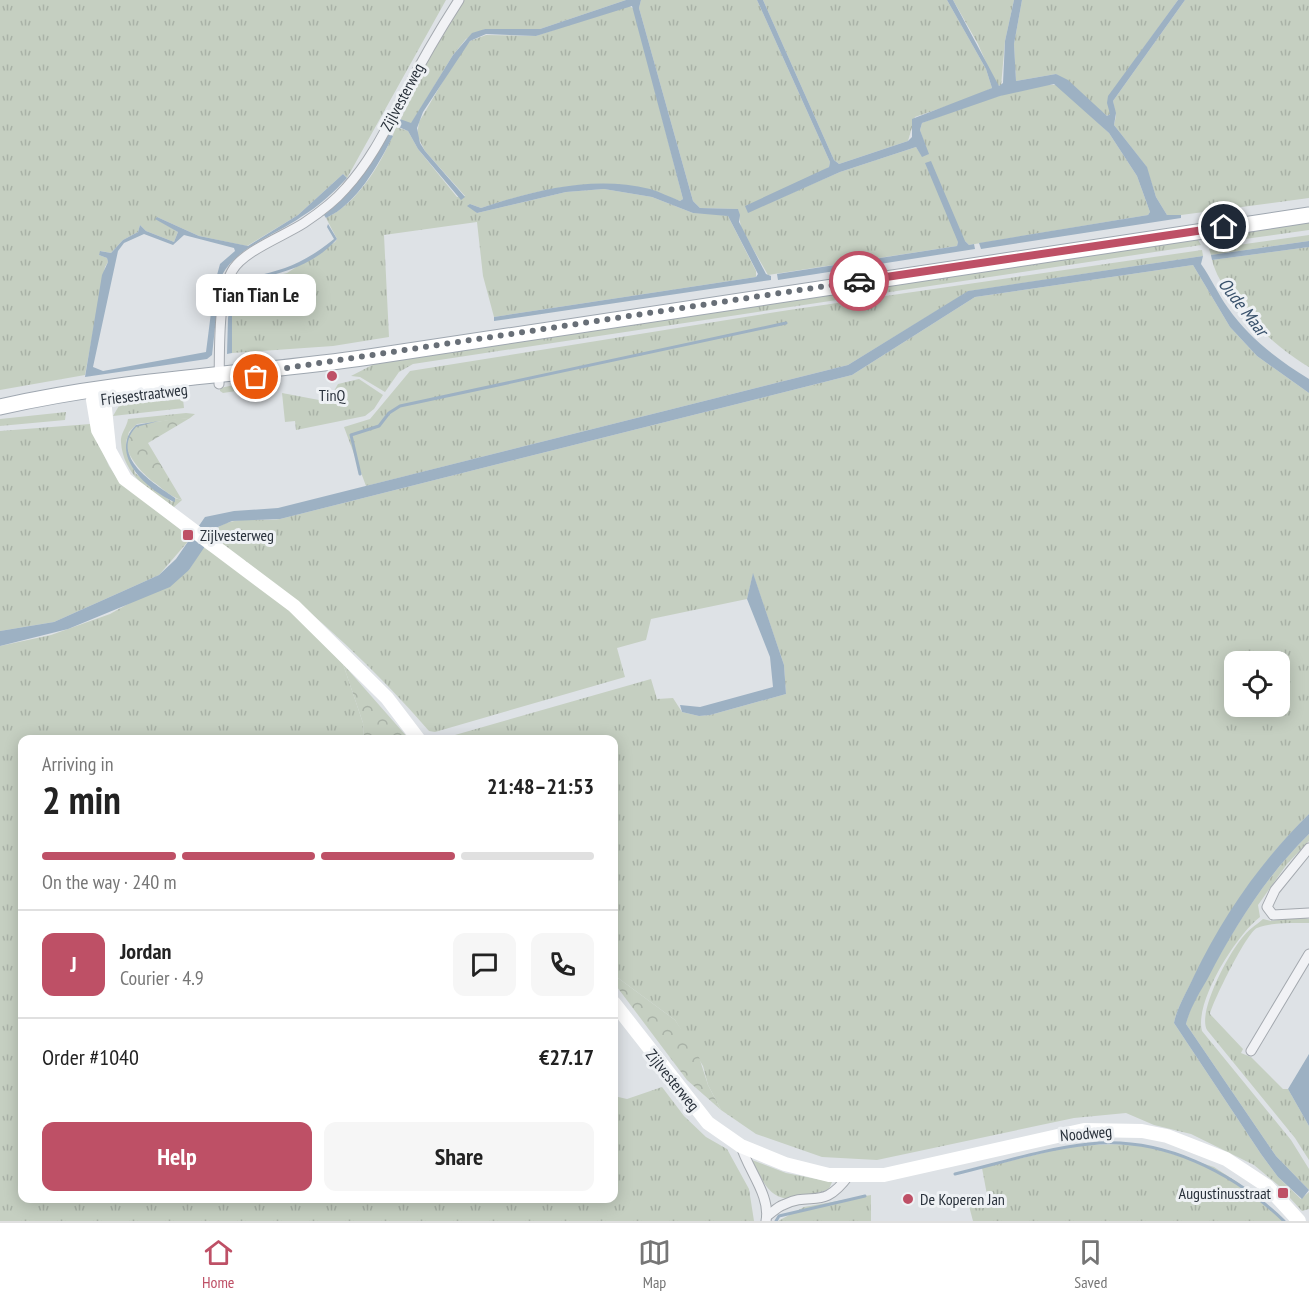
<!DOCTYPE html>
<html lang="en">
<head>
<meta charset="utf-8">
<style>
	body { margin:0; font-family:"PT Sans Narrow",sans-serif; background:#f6f6f6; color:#222; height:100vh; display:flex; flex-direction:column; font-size:22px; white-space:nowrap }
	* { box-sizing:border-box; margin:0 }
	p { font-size:20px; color:#767676 }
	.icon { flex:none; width:33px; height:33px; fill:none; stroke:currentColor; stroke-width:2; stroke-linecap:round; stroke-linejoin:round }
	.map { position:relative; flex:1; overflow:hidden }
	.details { position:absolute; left:18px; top:735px; width:600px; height:468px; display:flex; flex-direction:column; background:#fff; border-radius:12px; box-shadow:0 3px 15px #0003 }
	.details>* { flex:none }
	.tools { position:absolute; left:1224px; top:651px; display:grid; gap:12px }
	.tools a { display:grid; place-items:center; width:66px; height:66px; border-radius:12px; background:#fff; box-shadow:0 3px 15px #0003; font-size:30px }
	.pin { position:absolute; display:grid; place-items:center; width:51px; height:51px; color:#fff; margin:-26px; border:3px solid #fff; border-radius:50%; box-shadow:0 2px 6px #0007 }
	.courier { position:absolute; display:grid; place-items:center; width:60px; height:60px; margin:-30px; border:4px solid #be5066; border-radius:50%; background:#fff; color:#222; box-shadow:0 2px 8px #0007 }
	.bubble { position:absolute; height:42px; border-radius:12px; background:#fff; box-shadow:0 3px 15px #0003; font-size:20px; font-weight:800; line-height:42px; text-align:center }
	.head em { font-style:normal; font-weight:800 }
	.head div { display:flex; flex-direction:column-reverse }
	.head { display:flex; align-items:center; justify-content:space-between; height:102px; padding:0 24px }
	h1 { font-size:39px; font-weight:800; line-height:45px }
	.bar { display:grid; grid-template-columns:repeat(4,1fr); gap:9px 6px; align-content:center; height:72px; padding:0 24px }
	.bar i { height:8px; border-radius:4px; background:#e0e0e0 }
	.bar .selected { background:#be5066 }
	.bar p { grid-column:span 4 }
	.line { display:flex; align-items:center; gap:15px; padding:0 24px; border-top:2px solid #e0e0e0 }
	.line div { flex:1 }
	.round { display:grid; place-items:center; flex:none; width:63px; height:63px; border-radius:12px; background:#f6f6f6 }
	.cta { display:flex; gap:12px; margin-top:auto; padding:12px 24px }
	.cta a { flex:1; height:69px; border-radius:12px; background:#be5066; color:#fff; font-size:24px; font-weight:800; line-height:69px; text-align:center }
	.cta a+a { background:#f6f6f6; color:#222 }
	.tab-bar { display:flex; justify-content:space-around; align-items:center; height:84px; border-top:2px solid #e0e0e0; background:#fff; font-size:16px; color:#767676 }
	.tab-bar a { display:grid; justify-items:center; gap:3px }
	.tab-bar .selected { color:#be5066 }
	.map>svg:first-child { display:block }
	.grass { fill:url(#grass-tufts); fill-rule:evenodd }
	.forest { fill:url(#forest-crowns) }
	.water { fill:#9db1c3 }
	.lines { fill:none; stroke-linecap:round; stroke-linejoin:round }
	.stream { stroke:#9db1c3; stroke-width:3 }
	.minor-casing { stroke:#a4a9af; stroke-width:11 }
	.primary-casing { stroke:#9fa7b0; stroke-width:17 }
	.minor { stroke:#f1f2f5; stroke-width:9 }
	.secondary { stroke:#fff; stroke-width:14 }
	.primary { stroke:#fff; stroke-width:15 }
	.done { stroke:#686f77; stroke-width:6; stroke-dasharray:0 10.8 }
	.route { stroke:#be5066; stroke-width:8 }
	.poi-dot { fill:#be5066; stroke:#eef1f4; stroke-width:2 }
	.labels { text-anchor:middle; stroke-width:6; stroke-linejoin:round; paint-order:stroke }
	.street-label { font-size:16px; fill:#29313b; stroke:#eef1f4 }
	.poi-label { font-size:16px; fill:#29313b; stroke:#eef1f4; text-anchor:start }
	.water-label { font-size:18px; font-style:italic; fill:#38516b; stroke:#eef1f4 }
</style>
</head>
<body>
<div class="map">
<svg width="1309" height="1221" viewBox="0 0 1309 1221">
	<defs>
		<pattern id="grass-tufts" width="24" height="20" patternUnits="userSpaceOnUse" patternTransform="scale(1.5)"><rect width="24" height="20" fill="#c5cfc1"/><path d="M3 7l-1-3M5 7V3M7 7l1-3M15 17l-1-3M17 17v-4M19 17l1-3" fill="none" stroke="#a9b2a7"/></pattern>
		<pattern id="forest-crowns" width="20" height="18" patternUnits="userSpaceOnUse" patternTransform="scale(1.5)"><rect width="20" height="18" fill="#c5cfc1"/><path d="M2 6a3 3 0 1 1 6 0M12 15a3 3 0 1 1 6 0" fill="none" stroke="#a9b2a7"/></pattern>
	</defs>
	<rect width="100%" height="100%" fill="#dee2e6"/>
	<g class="grass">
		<path d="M 0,0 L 446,0 L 347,178 L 343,174 L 298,215 L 247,246 L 199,236 L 157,217 L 178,232 L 174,242 L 146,231 L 140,225 L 138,232 L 123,240 L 111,253 L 101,251 L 99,255 L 107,258 L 108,262 L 105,267 L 85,375 L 0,390 Z"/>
		<path d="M 464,0 L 626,0 L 540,29 L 485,29 L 466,39 L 453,55 L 411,124 L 403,122 L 401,119 L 433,48 Z"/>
		<path d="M 641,0 L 757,0 L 830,162 L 829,167 L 748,212 L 840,172 L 916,147 L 922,156 L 928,154 L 920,130 L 922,123 C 946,114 1039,78 1059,86 L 1109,133 L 1137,176 L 1150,212 L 1148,215 L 969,245 L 965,241 L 958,242 L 957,246 L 768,275 L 741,228 L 738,209 L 700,208 L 693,201 L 639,8 Z"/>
		<path d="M 763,0 L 947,0 L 986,69 L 992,88 L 973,97 L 915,117 L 908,141 L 839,164 L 834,160 Z"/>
		<path d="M 953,0 L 1014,0 L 1005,41 L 1001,86 L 996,85 L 978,44 Z"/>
		<path d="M 1022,0 L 1178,0 L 1109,96 L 1110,114 L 1107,116 L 1056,74 L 1016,81 L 1014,44 Z"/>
		<path d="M 1185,0 L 1309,0 L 1309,198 L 1181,215 L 1167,215 L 1156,197 L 1146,166 L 1114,125 L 1116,116 L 1113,101 Z"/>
		<path d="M 628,5 L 634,9 L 683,199 L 680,201 C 608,173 552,185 481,208 L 470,204 L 477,213 L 566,192 L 604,189 L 652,197 L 693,213 L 724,214 L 728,216 L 756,271 L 756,277 L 494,317 L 483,276 L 477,222 L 384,235 L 389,337 L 333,346 L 232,353 L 232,313 L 237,285 L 287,273 L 335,242 L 337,239 L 326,218 C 359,203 384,159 396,127 L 408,131 L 418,149 L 457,197 L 465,196 L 425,151 L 417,135 L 419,122 L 456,59 L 470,41 L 486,35 L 536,36 Z"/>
		<path d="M 1309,221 L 1309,230 L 1208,244 L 1210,236 Z"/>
		<path d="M 1309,235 L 1309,241 L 1211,255 L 1209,249 Z"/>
		<path d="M 1197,238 L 1201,245 L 413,364 L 399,372 L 385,392 L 360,377 L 351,376 L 382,360 Z"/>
		<path d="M 1309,247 L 1309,367 C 1276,348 1221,298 1212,260 Z"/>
		<path d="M 1202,250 L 1203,256 L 969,291 L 848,365 L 366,486 L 344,427 L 370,419 L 410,371 L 789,310 Z"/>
		<path d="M 1193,265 L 1230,327 L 1257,356 L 1309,393 L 1309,814 C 1261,862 1224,916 1194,977 C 1187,992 1177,1007 1174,1023 L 1261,1154 L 1278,1177 L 1301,1199 L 1309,1192 L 1309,1209 L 1302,1211 L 1278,1185 L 1254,1165 L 1191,1134 L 1154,1125 L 1126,1113 L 1074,1118 L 877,1160 L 822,1157 L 756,1134 L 721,1110 L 708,1085 L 703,1066 L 675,1020 L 614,975 L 614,740 L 441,739 L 651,679 L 657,699 L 673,698 L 682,712 L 699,716 L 710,715 L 786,694 L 784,665 L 753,574 L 747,599 L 651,619 L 646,640 L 617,648 L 625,677 L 435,732 L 429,731 C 366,658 294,594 214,539 L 213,532 C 228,514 259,522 280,519 L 852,375 L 975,297 ZM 1234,662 L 1280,662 L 1280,706 L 1234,706 Z"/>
		<path d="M 272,377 L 276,380 L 276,385 L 223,393 L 220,391 L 220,388 Z"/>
		<path d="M 359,379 L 383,395 L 374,409 L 365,416 L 296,430 L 295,421 L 285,422 L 282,393 L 319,400 L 335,399 L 334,391 L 338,384 Z"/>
		<path d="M 136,399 L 163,401 L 183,399 L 184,408 L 113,416 L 120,404 Z"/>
		<path d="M 66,412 L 65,420 L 0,426 L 0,419 Z"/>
		<path d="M 186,413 L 195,414 L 190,418 L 137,424 L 129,432 L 126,442 L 135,473 L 172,502 L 174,498 L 182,500 L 173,508 C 150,491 123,475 121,442 C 120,434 127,427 128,419 Z"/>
		<path d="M 90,424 L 109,466 L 119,481 L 191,538 L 159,575 L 54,622 L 0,631 L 0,431 Z"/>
		<path d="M 203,547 L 234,566 L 296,615 L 343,664 L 363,723 L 364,739 L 22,740 L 22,1198 L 614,1198 L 614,1096 L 627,1099 L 662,1087 L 684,1116 L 706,1137 L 727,1149 L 749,1189 L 754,1221 L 0,1221 L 0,646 L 51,635 L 110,614 L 189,570 Z"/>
		<path d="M 1309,834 L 1309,841 L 1287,864 L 1258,905 L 1260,917 C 1237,934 1194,1002 1202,1031 L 1291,1140 L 1309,1169 L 1309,1190 L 1276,1156 L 1186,1024 C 1189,1008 1200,992 1207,978 C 1235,926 1267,875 1309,834 Z"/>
		<path d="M 1300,917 L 1309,919 L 1309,923 C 1293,923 1272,922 1257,928 C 1247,932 1213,1001 1210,1014 L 1243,1049 L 1241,1053 L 1251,1057 L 1283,1089 L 1288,1089 L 1309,1126 L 1309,1160 L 1295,1138 L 1207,1030 C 1197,1012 1229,953 1242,938 C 1248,930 1256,925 1263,919 L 1271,921 Z"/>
		<path d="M 1141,1144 L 1214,1167 L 1240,1184 L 1285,1221 L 973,1221 L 969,1206 L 988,1200 L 982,1168 L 1075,1145 Z"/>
		<path d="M 752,1160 L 786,1173 L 832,1182 L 829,1189 C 783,1205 772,1205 752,1160 Z"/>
		<path d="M 871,1195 L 871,1221 L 778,1221 L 804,1207 Z"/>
	</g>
	<g class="forest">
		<path d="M 190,418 L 148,443 L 182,500 C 171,497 164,490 155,483 C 141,473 111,442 137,426 C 143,423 181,418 190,418 Z"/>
		<path d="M 343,664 L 409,739 L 364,739 L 363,723 Z"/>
		<path d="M 614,975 L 675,1020 L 698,1054 L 708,1085 L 721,1110 L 687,1080 L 614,983 Z"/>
	</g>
	<g class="water">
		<path d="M 626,0 L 641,0 L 639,8 L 693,201 L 700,208 L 738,209 L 740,215 L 739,222 L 766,274 L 771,276 L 771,280 L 494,321 L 494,317 L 756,277 L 758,274 L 728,216 L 693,213 L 652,197 L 604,189 L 566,192 L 477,213 L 467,206 L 470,204 L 481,208 C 535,190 593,175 650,189 C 660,192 670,197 680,201 L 683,199 L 632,6 L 536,36 L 486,34 L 470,41 L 423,112 L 417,128 L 420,143 L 425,151 L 465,197 L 461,200 L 418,149 L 408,131 L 394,125 L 397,118 L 411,123 L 453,55 L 472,33 L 485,29 L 540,29 Z"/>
		<path d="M 757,0 L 763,0 L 834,160 L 839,164 L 908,141 L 912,137 L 912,119 L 992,88 L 986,69 L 947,0 L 953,0 L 999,86 L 1003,83 L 1005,41 L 1014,0 L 1022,0 L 1014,44 L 1016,81 L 1056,74 L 1068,80 L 1107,116 L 1110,114 L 1107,103 L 1108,96 L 1178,0 L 1185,0 L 1113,101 L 1116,113 L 1114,125 L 1147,167 L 1156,197 L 1167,215 L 1181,215 L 1181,218 L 981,249 L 979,243 L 1148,215 L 1150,212 L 1137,176 L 1109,133 L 1054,84 L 1000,96 L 922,123 L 920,130 L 929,154 L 922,157 L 916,147 L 840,172 L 748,213 L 745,206 L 829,167 L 830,162 Z"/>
		<path d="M 388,134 L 393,136 C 378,165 357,204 326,218 L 324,215 C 354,192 370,166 388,134 Z"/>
		<path d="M 931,161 L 965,241 L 969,245 L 974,244 L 975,249 L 778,280 L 777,274 L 957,246 L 958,242 L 925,163 Z"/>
		<path d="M 343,174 L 347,178 C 333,193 319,206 301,217 C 277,234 236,248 222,275 L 217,275 L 220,264 L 235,251 L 234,248 L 184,235 L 173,245 L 144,234 L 124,243 L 118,251 L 93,367 L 103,371 L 206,352 L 214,289 L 219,291 L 212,355 L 207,359 L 85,377 L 102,275 L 108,262 L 107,258 L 99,255 L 100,251 L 111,253 L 123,240 L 138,232 L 140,225 L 146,231 L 174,242 L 178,232 L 155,219 L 157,217 L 199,236 L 248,246 L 298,215 Z"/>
		<path d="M 328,224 L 337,239 C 308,271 275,273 237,285 L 232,313 L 232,353 L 227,354 L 228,318 L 235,281 C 278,271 298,268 334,239 L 327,227 Z"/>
		<path d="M 1309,241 L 1309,247 L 1212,260 L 1211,255 Z"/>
		<path d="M 1203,256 L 1201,264 C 1211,278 1218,294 1228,308 C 1250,339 1277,359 1309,379 L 1309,393 L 1257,356 L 1230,327 L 1193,265 L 975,297 L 852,375 L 280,519 L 232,521 L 218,527 L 189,570 L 170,587 L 68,629 L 0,646 L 0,631 L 54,622 L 159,575 L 176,559 L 205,517 L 234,511 L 278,508 L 848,365 L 968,291 Z"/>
		<path d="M 159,421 L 136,427 C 109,457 154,483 175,498 L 175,502 C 148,491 107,454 136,425 Z"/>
		<path d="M 753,573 L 784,665 L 786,694 L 710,715 L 699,716 L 682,712 L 680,705 L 700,707 L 773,687 L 770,657 L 747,599 Z"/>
		<path d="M 1309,814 L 1309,834 C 1267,875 1235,926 1208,978 C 1200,992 1190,1008 1186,1024 L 1276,1156 L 1309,1190 L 1302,1199 L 1278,1177 L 1261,1154 L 1174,1023 C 1177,1007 1187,992 1194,976 C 1223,916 1261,861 1309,814 Z"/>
		<path d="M 1309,1054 L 1309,1126 L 1288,1089 Z"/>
	</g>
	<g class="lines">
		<g class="stream">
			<path d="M 360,474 L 351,435 L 379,426 L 389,413 L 400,406 L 786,323"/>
			<path d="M 955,1174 C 997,1164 1047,1148 1089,1144 C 1162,1136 1233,1172 1284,1221"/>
			<path d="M 776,1221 L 779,1216 L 865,1196"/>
		</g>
		<g class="minor-casing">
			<g id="minor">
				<path d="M 219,384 C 220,353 217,299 232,271 C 243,251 284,236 304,223 C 319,213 334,202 346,188 C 371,161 387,127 404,95 C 421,62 439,31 459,0"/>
				<path d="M 1309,848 L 1275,890 L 1267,907 L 1273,915 L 1309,913"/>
				<path d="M 1251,1051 L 1309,954"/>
				<path d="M 741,1146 C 748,1170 771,1196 766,1221"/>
				<path d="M 767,1216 C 772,1213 777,1207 783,1205 C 813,1190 822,1212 849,1175"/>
			</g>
		</g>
		<g class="primary-casing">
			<path id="primary" d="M 0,407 C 121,379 246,375 369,357 C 682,311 995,260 1309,215"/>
		</g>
		<use href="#minor" class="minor"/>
		<g class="secondary">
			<path d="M 98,390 L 93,400 L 98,430 L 125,479 L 294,606 L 387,698 L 419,740"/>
			<path d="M 98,390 L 104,399 L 109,447"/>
			<path d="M 614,1003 L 708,1123 L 741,1146 L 785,1164 L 829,1175 L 884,1175 L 1084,1130 L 1142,1131 L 1167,1136 L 1226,1159 L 1267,1186 L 1299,1221"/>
		</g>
		<use href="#primary" class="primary"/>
	</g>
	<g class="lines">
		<path class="done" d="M 256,377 L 287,368 L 859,281"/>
		<path class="route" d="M 859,281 L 1224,227"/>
	</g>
	<g class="poi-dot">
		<circle cx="332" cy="376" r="6"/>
		<rect x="182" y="529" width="12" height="12" rx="3"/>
		<rect x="1277" y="1187" width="12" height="12" rx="3"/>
		<circle cx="908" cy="1199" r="6"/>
	</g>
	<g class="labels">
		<g class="street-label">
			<text transform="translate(402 97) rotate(-62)" y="6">Zijlvesterweg</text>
			<text transform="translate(144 394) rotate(-7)" y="6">Friesestraatweg</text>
			<text transform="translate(673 1080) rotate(51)" y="6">Zijlvesterweg</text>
			<text transform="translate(1086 1133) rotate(-5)" y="6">Noodweg</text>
		</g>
		<g class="poi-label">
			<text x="332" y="401" text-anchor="middle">TinQ</text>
			<text x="200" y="541">Zijlvesterweg</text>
			<text x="1271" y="1199" text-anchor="end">Augustinusstraat</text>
			<text x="920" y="1205">De Koperen Jan</text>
		</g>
		<g class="water-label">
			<text transform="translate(1243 307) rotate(52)" y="6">Oude Maar</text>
		</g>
	</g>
</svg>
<div class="tools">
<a><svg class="icon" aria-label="locate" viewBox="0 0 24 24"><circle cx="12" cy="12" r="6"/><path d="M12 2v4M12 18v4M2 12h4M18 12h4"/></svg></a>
</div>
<div class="pin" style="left:256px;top:377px;background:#ea580c"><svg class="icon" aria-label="bag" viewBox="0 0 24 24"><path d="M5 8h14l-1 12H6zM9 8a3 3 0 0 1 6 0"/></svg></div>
<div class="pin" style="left:1224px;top:227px;background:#1f2937"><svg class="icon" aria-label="home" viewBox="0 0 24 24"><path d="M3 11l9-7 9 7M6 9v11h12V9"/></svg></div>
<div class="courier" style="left:859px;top:281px"><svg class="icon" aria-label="car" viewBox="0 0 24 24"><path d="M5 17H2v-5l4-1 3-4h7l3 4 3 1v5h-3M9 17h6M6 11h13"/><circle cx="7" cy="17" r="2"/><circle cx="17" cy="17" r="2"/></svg></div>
<div class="bubble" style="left:196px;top:274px;width:120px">Tian Tian Le</div>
<section class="details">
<div class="head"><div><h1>2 min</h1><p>Arriving in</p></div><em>21:48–21:53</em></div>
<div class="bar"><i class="selected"></i><i class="selected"></i><i class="selected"></i><i></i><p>On the way · 240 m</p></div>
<div class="line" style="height:108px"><b class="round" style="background:#be5066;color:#fff">J</b><div><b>Jordan</b><p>Courier · 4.9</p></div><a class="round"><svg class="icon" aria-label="chat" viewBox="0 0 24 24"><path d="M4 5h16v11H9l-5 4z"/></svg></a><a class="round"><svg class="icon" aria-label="phone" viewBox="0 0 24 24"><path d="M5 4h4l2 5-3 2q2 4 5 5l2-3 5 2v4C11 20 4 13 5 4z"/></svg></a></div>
<div class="line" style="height:78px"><div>Order #1040</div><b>€27.17</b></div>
<div class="cta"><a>Help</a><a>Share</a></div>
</section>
</div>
<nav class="tab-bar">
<a class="selected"><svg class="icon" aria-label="home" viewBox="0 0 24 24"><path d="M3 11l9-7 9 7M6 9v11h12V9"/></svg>Home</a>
<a><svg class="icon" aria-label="map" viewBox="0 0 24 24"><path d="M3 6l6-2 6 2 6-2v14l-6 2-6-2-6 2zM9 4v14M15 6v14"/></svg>Map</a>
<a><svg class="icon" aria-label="saved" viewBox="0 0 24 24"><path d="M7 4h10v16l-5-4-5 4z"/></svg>Saved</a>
</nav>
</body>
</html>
